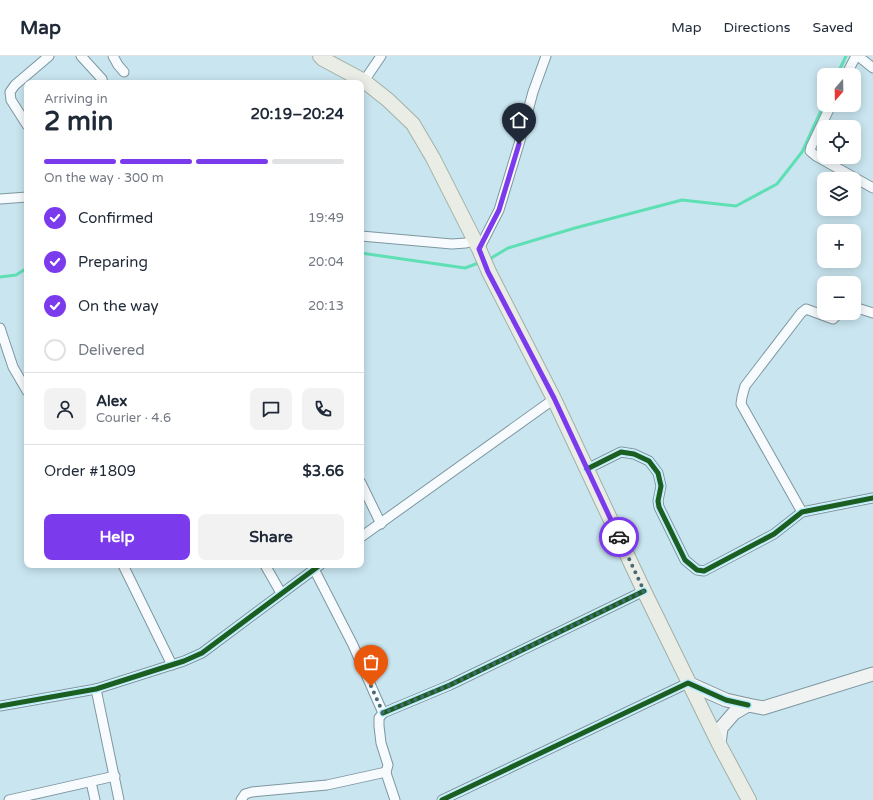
<!DOCTYPE html>
<html lang="en">
<head>
<meta charset="utf-8">
<style>
	body { margin:0; font-family:"Varela Round",sans-serif; background:#f2f2f3; color:#1f2937; height:100vh; display:flex; flex-direction:column; font-size:15px; white-space:nowrap }
	* { box-sizing:border-box; margin:0 }
	p { font-size:13px; color:#747a83 }
	.icon { flex:none; width:22px; height:22px; fill:none; stroke:currentColor; stroke-width:2; stroke-linecap:round; stroke-linejoin:round }
	.map { position:relative; flex:1; overflow:hidden }
	.side { position:absolute; left:24px; top:24px; width:340px; height:488px; display:flex; flex-direction:column; background:#fff; border-radius:8px; box-shadow:0 2px 10px #0003 }
	.side>* { flex:none }
	.needle { width:26px; rotate:200deg }
	.controls { position:absolute; left:817px; top:12px; display:grid; gap:8px }
	.controls a { display:grid; place-items:center; width:44px; height:44px; border-radius:8px; background:#fff; box-shadow:0 2px 10px #0003; font-size:20px }
	.pin { position:absolute; display:grid; place-items:center; width:34px; height:34px; color:#fff; margin:-41px -17px; border-radius:50% 50% 50% 0; rotate:-45deg; box-shadow:0 0 4px #0007 }
	.pin .icon { rotate:45deg }
	.courier { position:absolute; display:grid; place-items:center; width:40px; height:40px; margin:-20px; border:3px solid #7c3aed; border-radius:50%; background:#fff; color:#222; box-shadow:0 1px 5px #0007 }
	.headline em { font-style:normal; font-weight:700 }
	.headline div { display:flex; flex-direction:column-reverse }
	.headline { display:flex; align-items:center; justify-content:space-between; height:68px; padding:0 20px }
	h1 { font-size:26px; font-weight:700; line-height:30px }
	.bar { display:grid; grid-template-columns:repeat(4,1fr); gap:6px 4px; align-content:center; height:48px; padding:0 20px }
	.bar i { height:5px; border-radius:3px; background:#e0e1e3 }
	.bar .selected { background:#7c3aed }
	.bar p { grid-column:span 4 }
	.line { display:flex; align-items:center; gap:10px; padding:0 20px; border-top:1px solid #e0e1e3 }
	.line div { flex:1 }
	.round { display:grid; place-items:center; flex:none; width:42px; height:42px; border-radius:8px; background:#f2f2f3 }
	ol { padding:0 20px; list-style:none }
	li { display:flex; align-items:center; gap:12px; height:44px }
	li p { margin-inline-start:auto }
	li .icon { padding:4px; border-radius:50%; background:#7c3aed; color:#fff; stroke-width:4 }
	li:last-child { color:#747a83 }
	li i { width:22px; height:22px; border:2px solid #e0e1e3; border-radius:50% }
	.button { display:flex; gap:8px; margin-top:auto; padding:8px 20px }
	.button a { flex:1; height:46px; border-radius:8px; background:#7c3aed; color:#fff; font-size:16px; font-weight:700; line-height:46px; text-align:center }
	.button a+a { background:#f2f2f3; color:#1f2937 }
	header { display:flex; align-items:center; gap:24px; box-sizing:border-box; height:56px; padding:0 20px; background:#fff; border-bottom:1px solid #e0e1e3 }
	header strong { font-size:19px }
	nav { display:flex; gap:22px; margin-inline-start:auto; font-size:14px }
	.map>svg:first-child { display:block }
	.lines { fill:none; stroke-linecap:round; stroke-linejoin:round }
	.stream { stroke:#5fe0b4; stroke-width:3 }
	.street-casing { stroke:#7e97a0; stroke-width:11 }
	.secondary-casing { stroke:#7e97a0; stroke-width:15 }
	.primary-casing { stroke:#a2b0a6; stroke-width:16 }
	.street { stroke:#f7fbfd; stroke-width:9 }
	.secondary { stroke:#f0f3f2; stroke-width:13 }
	.primary { stroke:#e9ede6; stroke-width:14 }
	.cycleway-casing { stroke:#baecfe; stroke-width:8 }
	.cycleway { stroke:#1b5e20; stroke-width:5 }
	.done { stroke:#466a74; stroke-width:4; stroke-dasharray:0 7.2 }
	.route { stroke:#7c3aed; stroke-width:5 }
</style>
</head>
<body>
<header>
<strong>Map</strong>
<nav><a>Map</a><a>Directions</a><a>Saved</a></nav>
</header>
<div class="map">
<svg width="873" height="744" viewBox="0 0 873 744">
	<rect width="100%" height="100%" fill="#c9e5ef"/>
	<g class="lines">
		<g class="stream">
			<path d="M 837,19 L 846,0"/>
			<path d="M 361,197 L 465,212 L 481,206"/>
			<path d="M 488,204 L 508,192 L 575,172 L 682,144 L 736,150 L 777,128 L 802,96 L 824,48"/>
			<path d="M 0,221 L 16,219 L 27,212"/>
		</g>
		<g class="street-casing">
			<g id="street">
				<path d="M 81,0 L 102,23 L 103,27"/>
				<path d="M 113,0 L 118,9 L 124,16"/>
				<path d="M 858,0 L 873,12"/>
				<path d="M 846,19 L 856,0"/>
				<path d="M 364,25 L 381,0"/>
				<path d="M 831,49 L 811,91 L 810,95 L 816,100 L 873,132"/>
				<path d="M 27,69 L 11,44 L 10,36 L 15,29 L 49,0"/>
				<path d="M 0,143 L 27,141"/>
				<path d="M 361,180 L 452,188 L 466,187 L 474,185"/>
				<path d="M 479,193 L 499,154 L 519,88 L 533,36 L 546,0"/>
				<path d="M 854,251 L 873,257"/>
				<path d="M 0,272 L 13,311 L 27,335"/>
				<path d="M 587,413 L 621,396 L 634,398 L 649,405 L 658,417 L 661,430 L 658,445 L 659,451 L 685,504 L 697,514 L 704,515 L 774,478 L 802,456 L 873,442"/>
				<path d="M 361,427 L 381,468"/>
				<path d="M 802,456 L 741,348 L 742,341 L 745,330 L 801,257 L 806,253 L 833,263 L 839,257"/>
				<path d="M 361,481 L 554,343"/>
				<path d="M 123,509 L 172,609"/>
				<path d="M 265,509 L 281,537"/>
				<path d="M 314,513 L 353,589 L 383,657 L 379,662 L 379,670 L 381,687 L 388,709 L 386,716 L 387,720 L 395,744"/>
				<path d="M 96,633 L 119,744"/>
				<path d="M 0,650 L 96,633 L 184,605 L 202,597 L 320,509"/>
				<path d="M 383,657 L 450,629 L 644,535"/>
				<path d="M 91,726 L 95,744"/>
				<path d="M 9,744 L 115,720"/>
				<path d="M 241,744 L 245,738 L 252,736 L 327,729 L 386,716"/>
				<path d="M 442,744 L 688,627"/>
			</g>
		</g>
		<g class="secondary-casing">
			<g id="secondary">
				<path d="M 688,627 L 726,644 L 748,649"/>
				<path d="M 719,688 L 721,672 L 734,657 L 748,649 L 763,652 L 873,618"/>
			</g>
		</g>
		<g class="primary-casing">
			<path id="primary" d="M 320,0 L 323,3 L 364,25 L 388,44 L 413,68 L 433,102 L 479,193 L 489,216 L 554,343 L 644,535 L 719,688 L 749,744"/>
		</g>
		<use href="#street" class="street"/>
		<use href="#secondary" class="secondary"/>
		<use href="#primary" class="primary"/>
		<g class="cycleway-casing">
			<g id="cycleway">
				<path d="M 587,413 L 621,396 L 634,398 L 649,405 L 658,417 L 661,430 L 658,445 L 659,451 L 685,504 L 697,514 L 704,515 L 774,478 L 802,456 L 873,442"/>
				<path d="M 0,650 L 96,633 L 184,605 L 202,597 L 320,509"/>
				<path d="M 383,657 L 450,629 L 644,535"/>
				<path d="M 442,744 L 688,627 L 726,644 L 748,649"/>
			</g>
		</g>
		<use href="#cycleway" class="cycleway"/>
	</g>
	<g class="lines">
		<path class="done" d="M 371,630 L 383,657 L 450,629 L 644,535 L 619,481"/>
		<path class="route" d="M 519,88 L 499,154 L 479,193 L 488,216 L 554,342 L 619,481"/>
	</g>
</svg>
<div class="controls">
<a><svg class="needle" viewBox="-14 -14 28 28"><path d="M0-13l5 13h-10z" fill="#e53935"/><path d="M0 13l5-13h-10z" fill="#747a83"/></svg></a>
<a><svg class="icon" aria-label="locate" viewBox="0 0 24 24"><circle cx="12" cy="12" r="6"/><path d="M12 2v4M12 18v4M2 12h4M18 12h4"/></svg></a>
<a><svg class="icon" aria-label="layers" viewBox="0 0 24 24"><path d="M12 4l9 5-9 5-9-5zM3 14l9 5 9-5"/></svg></a>
<a>+</a>
<a>−</a>
</div>
<div class="pin" style="left:371px;top:630px;background:#ea580c"><svg class="icon" aria-label="bag" viewBox="0 0 24 24"><path d="M5 8h14l-1 12H6zM9 8a3 3 0 0 1 6 0"/></svg></div>
<div class="pin" style="left:519px;top:88px;background:#1f2937"><svg class="icon" aria-label="home" viewBox="0 0 24 24"><path d="M3 11l9-7 9 7M6 9v11h12V9"/></svg></div>
<div class="courier" style="left:619px;top:481px"><svg class="icon" aria-label="car" viewBox="0 0 24 24"><path d="M5 17H2v-5l4-1 3-4h7l3 4 3 1v5h-3M9 17h6M6 11h13"/><circle cx="7" cy="17" r="2"/><circle cx="17" cy="17" r="2"/></svg></div>
<section class="side">
<div class="headline"><div><h1>2 min</h1><p>Arriving in</p></div><em>20:19–20:24</em></div>
<div class="bar"><i class="selected"></i><i class="selected"></i><i class="selected"></i><i></i><p>On the way · 300 m</p></div>
<ol>
<li><svg class="icon" aria-label="check" viewBox="0 0 24 24"><path d="M5 12l5 5 9-10"/></svg>Confirmed<p>19:49</p></li>
<li><svg class="icon" aria-label="check" viewBox="0 0 24 24"><path d="M5 12l5 5 9-10"/></svg>Preparing<p>20:04</p></li>
<li><svg class="icon" aria-label="check" viewBox="0 0 24 24"><path d="M5 12l5 5 9-10"/></svg>On the way<p>20:13</p></li>
<li><i></i>Delivered</li>
</ol>
<div class="line" style="height:72px"><a class="round"><svg class="icon" aria-label="person" viewBox="0 0 24 24"><circle cx="12" cy="8" r="4"/><path d="M4 21q1-7 8-7t8 7"/></svg></a><div><b>Alex</b><p>Courier · 4.6</p></div><a class="round"><svg class="icon" aria-label="chat" viewBox="0 0 24 24"><path d="M4 5h16v11H9l-5 4z"/></svg></a><a class="round"><svg class="icon" aria-label="phone" viewBox="0 0 24 24"><path d="M5 4h4l2 5-3 2q2 4 5 5l2-3 5 2v4C11 20 4 13 5 4z"/></svg></a></div>
<div class="line" style="height:52px"><div>Order #1809</div><b>$3.66</b></div>
<div class="button"><a>Help</a><a>Share</a></div>
</section>
</div>
</body>
</html>
